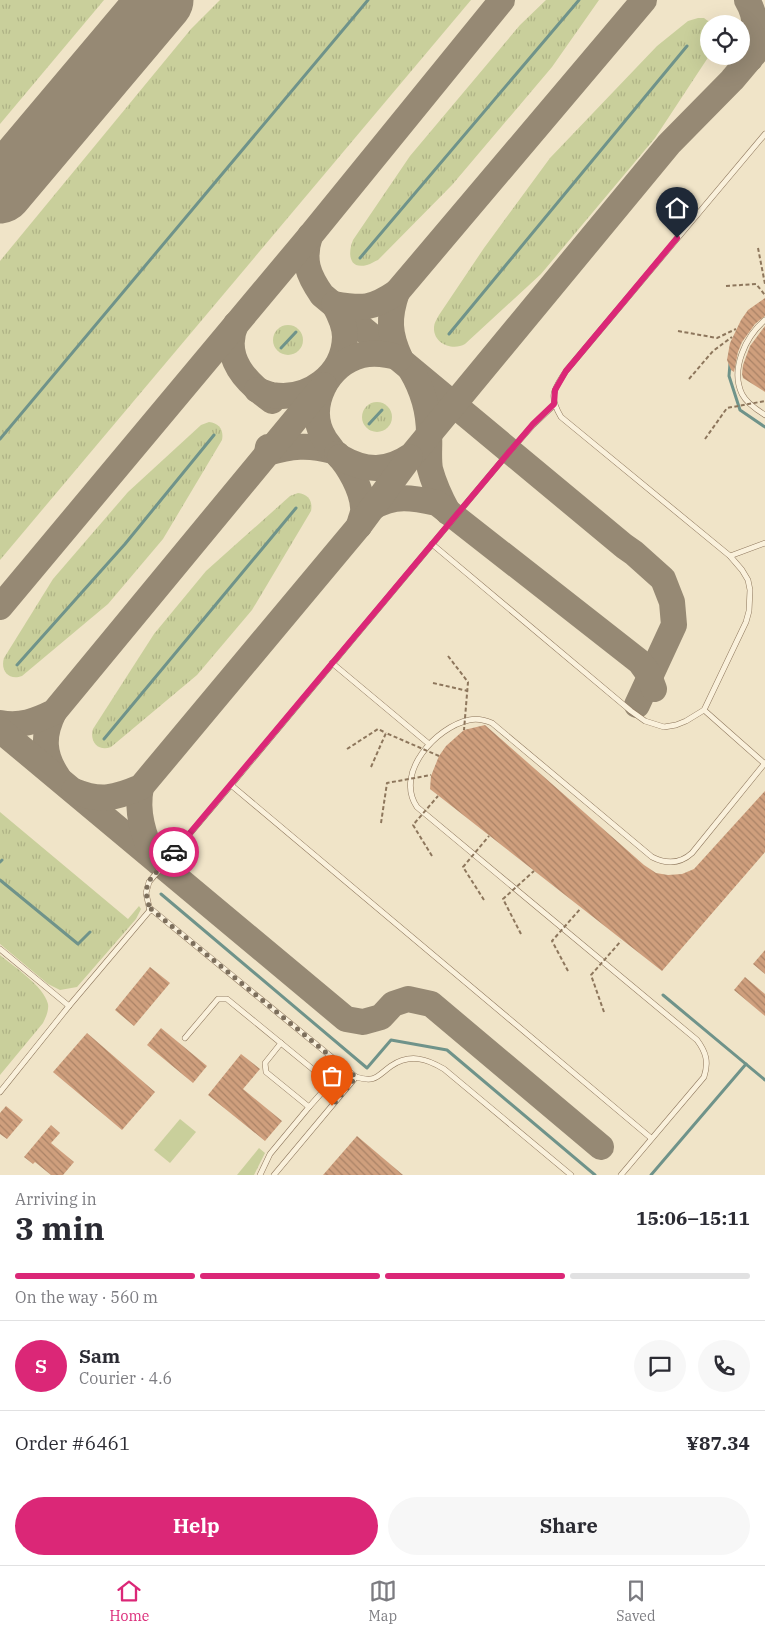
<!DOCTYPE html>
<html lang="en">
<head>
<meta charset="utf-8">
<style>
	body { margin:0; font-family:"IBM Plex Serif",serif; background:#f7f7f7; color:#2b2b33; height:100vh; display:flex; flex-direction:column; font-size:19px; white-space:nowrap }
	* { box-sizing:border-box; margin:0 }
	p { font-size:16px; color:#7c7c81 }
	.icon { flex:none; width:28px; height:28px; fill:none; stroke:currentColor; stroke-width:2; stroke-linecap:round; stroke-linejoin:round }
	.map { position:relative; height:1175px; overflow:hidden }
	.side { display:flex; flex-direction:column; background:#fff; flex:1 }
	.side>* { flex:none }
	.buttons { position:absolute; left:700px; top:15px; display:grid; gap:10px }
	.buttons a { display:grid; place-items:center; width:50px; height:50px; border-radius:50%; background:#fff; box-shadow:0 5px 20px #0002; font-size:25px }
	.pin { position:absolute; display:grid; place-items:center; width:42px; height:42px; color:#fff; margin:-51px -21px; border-radius:50% 50% 50% 0; rotate:-45deg; box-shadow:0 0 5px #0007 }
	.pin .icon { rotate:45deg }
	.courier { position:absolute; display:grid; place-items:center; width:50px; height:50px; margin:-25px; border:4px solid #db2777; border-radius:50%; background:#fff; color:#222; box-shadow:0 1px 6px #0007 }
	.summary em { font-style:normal; font-weight:800 }
	.summary div { display:flex; flex-direction:column-reverse }
	.summary { display:flex; align-items:center; justify-content:space-between; height:85px; padding:0 15px }
	h1 { font-size:32px; font-weight:800; line-height:38px }
	.bar { display:grid; grid-template-columns:repeat(4,1fr); gap:8px 5px; align-content:center; height:60px; padding:0 15px }
	.bar i { height:6px; border-radius:4px; background:#e1e1e2 }
	.bar .selected { background:#db2777 }
	.bar p { grid-column:span 4 }
	.line { display:flex; align-items:center; gap:12px; padding:0 15px; border-top:1px solid #e1e1e2 }
	.line div { flex:1 }
	.round { display:grid; place-items:center; flex:none; width:52px; height:52px; border-radius:26px; background:#f7f7f7 }
	.primary-button { display:flex; gap:10px; margin-top:auto; padding:10px 15px }
	.primary-button a { flex:1; height:58px; border-radius:30px; background:#db2777; color:#fff; font-size:20px; font-weight:800; line-height:58px; text-align:center }
	.primary-button a+a { background:#f7f7f7; color:#2b2b33 }
	.tabs { display:flex; justify-content:space-around; align-items:center; height:70px; border-top:1px solid #e1e1e2; background:#fff; font-size:14px; color:#7c7c81 }
	.tabs a { display:grid; justify-items:center; gap:2px }
	.tabs .selected { color:#db2777 }
	.map>svg:first-child { display:block }
	.grass { fill:url(#grass-tufts) }
	.garden { fill:#c9cf9b }
	.lines { fill:none; stroke-linecap:round; stroke-linejoin:round }
	.stream { stroke:#6f938a; stroke-width:3 }
	.taxiway { stroke:#968974; stroke-width:26 }
	.runway { stroke:#968974; stroke-width:65 }
	.building { fill:url(#building-back-hatch) }
	.lane-casing { stroke:#8d765c; stroke-width:6 }
	.path { stroke:#8d765c; stroke-width:2; stroke-dasharray:4 2.5; stroke-linecap:butt }
	.lane { stroke:#faf1dc; stroke-width:5 }
	.path-bridge { stroke:#8d765c; stroke-width:2; stroke-dasharray:4 2.5; stroke-linecap:butt }
	.done { stroke:#7c6e5b; stroke-width:5; stroke-dasharray:0 9 }
	.route { stroke:#db2777; stroke-width:6 }
</style>
</head>
<body>
<div class="map">
<svg width="765" height="1175" viewBox="0 0 765 1175">
	<defs>
		<pattern id="grass-tufts" width="24" height="20" patternUnits="userSpaceOnUse" patternTransform="scale(1.25)"><rect width="24" height="20" fill="#c9cf9b"/><path d="M3 7l-1-3M5 7V3M7 7l1-3M15 17l-1-3M17 17v-4M19 17l1-3" fill="none" stroke="#aeb285"/></pattern>
		<pattern id="building-back-hatch" width="6" height="6" patternUnits="userSpaceOnUse" patternTransform="scale(1.25)"><rect width="6" height="6" fill="#cf9f7d"/><path d="M-1 5l2 2M0 0l6 6M5-1l2 2" fill="none" stroke="#a98266"/></pattern>
	</defs>
	<rect width="100%" height="100%" fill="#f0e4c8"/>
	<g class="grass">
		<path d="M 0,0 L 104,0 L 0,124 Z"/>
		<path d="M 220,0 L 471,0 L 0,560 L 0,261 L 191,29 Z"/>
		<path d="M 546,0 L 599,0 L 552,67 L 452,185 L 378,260 C 375,261 371,264 367,265 C 348,270 348,252 353,240 L 410,156 L 520,25 Z"/>
		<path d="M 698,18 L 704,18 L 712,24 L 709,24 L 709,56 L 655,138 L 541,274 L 465,344 C 453,351 433,344 434,327 C 434,323 437,319 439,315 L 484,248 L 550,158 L 657,46 L 688,21 Z"/>
		<circle cx="288" cy="340" r="15"/>
		<circle cx="377" cy="417" r="15"/>
		<path d="M 209,422 C 219,423 224,430 222,440 L 163,539 L 108,604 L 22,676 C 9,681 0,671 4,658 L 53,579 L 128,492 L 201,425 Z"/>
		<path d="M 298,493 C 308,494 313,501 311,511 L 252,610 L 197,675 L 111,747 C 99,752 89,742 93,729 L 154,634 L 206,571 L 290,496 Z"/>
		<path d="M 0,812 L 128,919 L 139,906 L 141,909 L 136,919 L 77,987 L 60,990 L 48,984 L 0,944 Z"/>
		<path d="M 0,955 C 13,966 44,986 48,1004 C 49,1010 46,1017 43,1023 L 0,1075 Z"/>
		<path d="M 259,1148 L 265,1153 L 254,1175 L 237,1175 Z"/>
	</g>
	<path class="garden" d="M 180,1119 L 196,1132 L 170,1163 L 154,1150 Z"/>
	<g class="lines">
		<g class="stream">
			<path d="M 360,258 L 579,0"/>
			<path d="M 449,334 L 687,46"/>
			<path d="M 281,348 L 296,332"/>
			<path d="M 730,363 L 729,376 L 740,410 L 765,427"/>
			<path d="M 369,424 L 382,410"/>
			<path d="M 0,439 L 368,0"/>
			<path d="M 17,665 L 125,544 L 214,435"/>
			<path d="M 104,739 L 296,508"/>
			<path d="M 0,862 L 2,860"/>
			<path d="M 0,880 L 78,944 L 90,932"/>
			<path d="M 161,894 L 367,1068 L 391,1040 L 447,1050 L 595,1175"/>
			<path d="M 663,995 L 765,1080"/>
			<path d="M 651,1175 L 746,1064"/>
		</g>
		<g class="taxiway">
			<path d="M 747,0 C 759,20 755,37 750,59"/>
			<path d="M 140,25 L 165,0"/>
			<path d="M 310,236 C 302,260 308,275 322,295 L 624,546 L 634,553 L 663,579 L 672,602 L 674,625 L 637,705"/>
			<path d="M 397,292 C 388,318 389,334 400,358"/>
			<path d="M 236,324 C 221,358 247,383 272,401"/>
			<path d="M 411,370 C 423,390 429,411 429,434 C 430,445 428,457 430,469 C 434,484 441,499 448,512"/>
			<path d="M 257,390 C 262,392 267,394 272,395 C 308,401 344,375 345,337 C 345,325 340,315 334,304 C 363,309 372,309 397,292 L 644,0"/>
			<path d="M 268,447 L 267,453 C 291,446 308,444 333,451"/>
			<path d="M 333,451 C 330,446 326,442 324,438 C 305,406 328,363 362,355 C 376,352 387,354 400,358"/>
			<path d="M 337,454 C 349,466 362,490 363,507 C 364,513 360,520 359,526"/>
			<path d="M 340,457 C 366,472 387,472 412,455 L 669,144 L 732,80 L 765,41"/>
			<path d="M 372,508 C 394,494 413,498 437,503 L 640,662 L 648,673 L 654,689"/>
			<path d="M 0,607 L 310,236 L 502,0"/>
			<path d="M 54,712 C 42,736 43,755 58,777"/>
			<path d="M 0,723 C 20,727 36,721 54,712 L 324,385"/>
			<path d="M 0,730 L 346,1019 L 363,1022 L 381,1017 L 393,1004 L 408,999 L 431,1004 L 601,1147"/>
			<path d="M 141,787 C 136,811 143,837 155,858"/>
			<path d="M 74,791 C 101,802 115,798 141,787 L 359,526 L 410,457"/>
		</g>
		<path class="runway" d="M 0,191 L 161,0"/>
	</g>
	<g class="building">
		<path d="M 765,298 L 765,316 L 755,324 L 742,342 L 738,352 L 734,372 L 731,370 L 727,360 L 730,343 L 741,320 L 748,310 Z"/>
		<path d="M 765,326 L 765,392 L 743,378 L 742,374 L 743,365 L 750,346 Z"/>
		<path d="M 485,725 L 644,865 L 656,873 L 668,875 L 682,874 L 694,869 L 765,791 L 765,852 L 662,971 L 430,789 L 431,776 L 439,756 L 446,746 L 464,730 Z"/>
		<path d="M 765,950 L 765,974 L 753,964 Z"/>
		<path d="M 150,967 L 170,983 L 134,1026 L 115,1010 Z"/>
		<path d="M 745,977 L 765,994 L 765,1016 L 734,990 Z"/>
		<path d="M 161,1028 L 207,1066 L 193,1083 L 147,1045 Z"/>
		<path d="M 87,1033 L 155,1092 L 122,1130 L 53,1072 Z"/>
		<path d="M 241,1054 L 260,1069 L 243,1089 L 282,1121 L 265,1141 L 208,1095 Z"/>
		<path d="M 6,1106 L 23,1120 L 7,1139 L 0,1134 L 0,1113 Z"/>
		<path d="M 51,1125 L 60,1133 L 51,1143 L 74,1162 L 63,1175 L 51,1175 L 35,1162 L 33,1164 L 24,1157 Z"/>
		<path d="M 357,1136 L 403,1175 L 323,1175 Z"/>
	</g>
	<g class="lines">
		<g class="lane-casing">
			<g id="lane">
				<path d="M 765,320 C 746,336 730,369 742,394 C 746,402 757,410 765,415"/>
				<path d="M 432,544 L 631,711 L 645,721 L 664,727 L 676,725 L 686,721 L 704,710 L 746,622 L 749,611 L 750,590 L 748,580 L 742,570 L 730,556 L 561,417 C 548,395 554,390 566,371 L 765,134"/>
				<path d="M 730,556 L 765,543"/>
				<path d="M 332,663 L 429,744"/>
				<path d="M 704,710 L 765,764"/>
				<path d="M 231,785 L 651,1138"/>
				<path d="M 150,911 L 146,893 L 149,882 L 231,785 L 510,451 L 533,425 L 554,405"/>
				<path d="M 0,949 L 69,1006"/>
				<path d="M 185,1038 L 218,999 L 227,999 L 326,1080 L 325,1089 L 309,1107"/>
				<path d="M 0,1092 L 69,1006 L 151,909 L 356,1077 C 376,1083 377,1076 391,1066 C 410,1053 427,1059 444,1069 L 571,1175"/>
				<path d="M 260,1175 L 270,1154 L 309,1107 L 266,1072 L 265,1063 L 281,1043"/>
				<path d="M 274,1175 L 356,1077"/>
				<path d="M 621,1175 L 704,1077 C 709,1062 706,1052 697,1040 L 417,807 C 394,773 436,727 469,720 C 477,718 485,720 492,723 L 652,857 C 666,864 680,864 692,853 L 765,763"/>
			</g>
		</g>
		<g class="path">
			<path d="M 758,248 L 765,284"/>
			<path d="M 726,286 L 756,284 L 765,295"/>
			<path d="M 678,331 L 717,338 L 736,329"/>
			<path d="M 689,379 L 713,351 L 732,337"/>
			<path d="M 433,683 L 468,691"/>
			<path d="M 347,749 L 378,729 L 386,733"/>
		</g>
		<use href="#lane" class="lane"/>
		<g class="path-bridge">
			<path d="M 705,439 L 727,408 L 765,401"/>
			<path d="M 448,656 L 468,682 L 464,730"/>
			<path d="M 371,767 L 386,733 L 439,756"/>
			<path d="M 381,823 L 387,783 L 431,775"/>
			<path d="M 432,856 L 413,825 L 438,796"/>
			<path d="M 484,900 L 463,867 L 489,836"/>
			<path d="M 521,934 L 503,899 L 534,871"/>
			<path d="M 568,971 L 552,941 L 581,908"/>
			<path d="M 604,1012 L 591,975 L 621,941"/>
		</g>
	</g>
	<g class="lines">
		<path class="done" d="M 174,852 L 148,882 L 146,893 L 150,911 L 151,909 L 356,1077 L 332,1106"/>
		<path class="route" d="M 174,852 L 510,451 L 533,424 L 554,404 L 555,390 L 566,371 L 677,238"/>
	</g>
</svg>
<div class="buttons">
<a><svg class="icon" aria-label="locate" viewBox="0 0 24 24"><circle cx="12" cy="12" r="6"/><path d="M12 2v4M12 18v4M2 12h4M18 12h4"/></svg></a>
</div>
<div class="pin" style="left:332px;top:1106px;background:#ea580c"><svg class="icon" aria-label="bag" viewBox="0 0 24 24"><path d="M5 8h14l-1 12H6zM9 8a3 3 0 0 1 6 0"/></svg></div>
<div class="pin" style="left:677px;top:238px;background:#1f2937"><svg class="icon" aria-label="home" viewBox="0 0 24 24"><path d="M3 11l9-7 9 7M6 9v11h12V9"/></svg></div>
<div class="courier" style="left:174px;top:852px"><svg class="icon" aria-label="car" viewBox="0 0 24 24"><path d="M5 17H2v-5l4-1 3-4h7l3 4 3 1v5h-3M9 17h6M6 11h13"/><circle cx="7" cy="17" r="2"/><circle cx="17" cy="17" r="2"/></svg></div>
</div>
<section class="side">
<div class="summary"><div><h1>3 min</h1><p>Arriving in</p></div><em>15:06–15:11</em></div>
<div class="bar"><i class="selected"></i><i class="selected"></i><i class="selected"></i><i></i><p>On the way · 560 m</p></div>
<div class="line" style="height:90px"><b class="round" style="background:#db2777;color:#fff">S</b><div><b>Sam</b><p>Courier · 4.6</p></div><a class="round"><svg class="icon" aria-label="chat" viewBox="0 0 24 24"><path d="M4 5h16v11H9l-5 4z"/></svg></a><a class="round"><svg class="icon" aria-label="phone" viewBox="0 0 24 24"><path d="M5 4h4l2 5-3 2q2 4 5 5l2-3 5 2v4C11 20 4 13 5 4z"/></svg></a></div>
<div class="line" style="height:65px"><div>Order #6461</div><b>¥87.34</b></div>
<div class="primary-button"><a>Help</a><a>Share</a></div>
</section>
<nav class="tabs">
<a class="selected"><svg class="icon" aria-label="home" viewBox="0 0 24 24"><path d="M3 11l9-7 9 7M6 9v11h12V9"/></svg>Home</a>
<a><svg class="icon" aria-label="map" viewBox="0 0 24 24"><path d="M3 6l6-2 6 2 6-2v14l-6 2-6-2-6 2zM9 4v14M15 6v14"/></svg>Map</a>
<a><svg class="icon" aria-label="saved" viewBox="0 0 24 24"><path d="M7 4h10v16l-5-4-5 4z"/></svg>Saved</a>
</nav>
</body>
</html>
